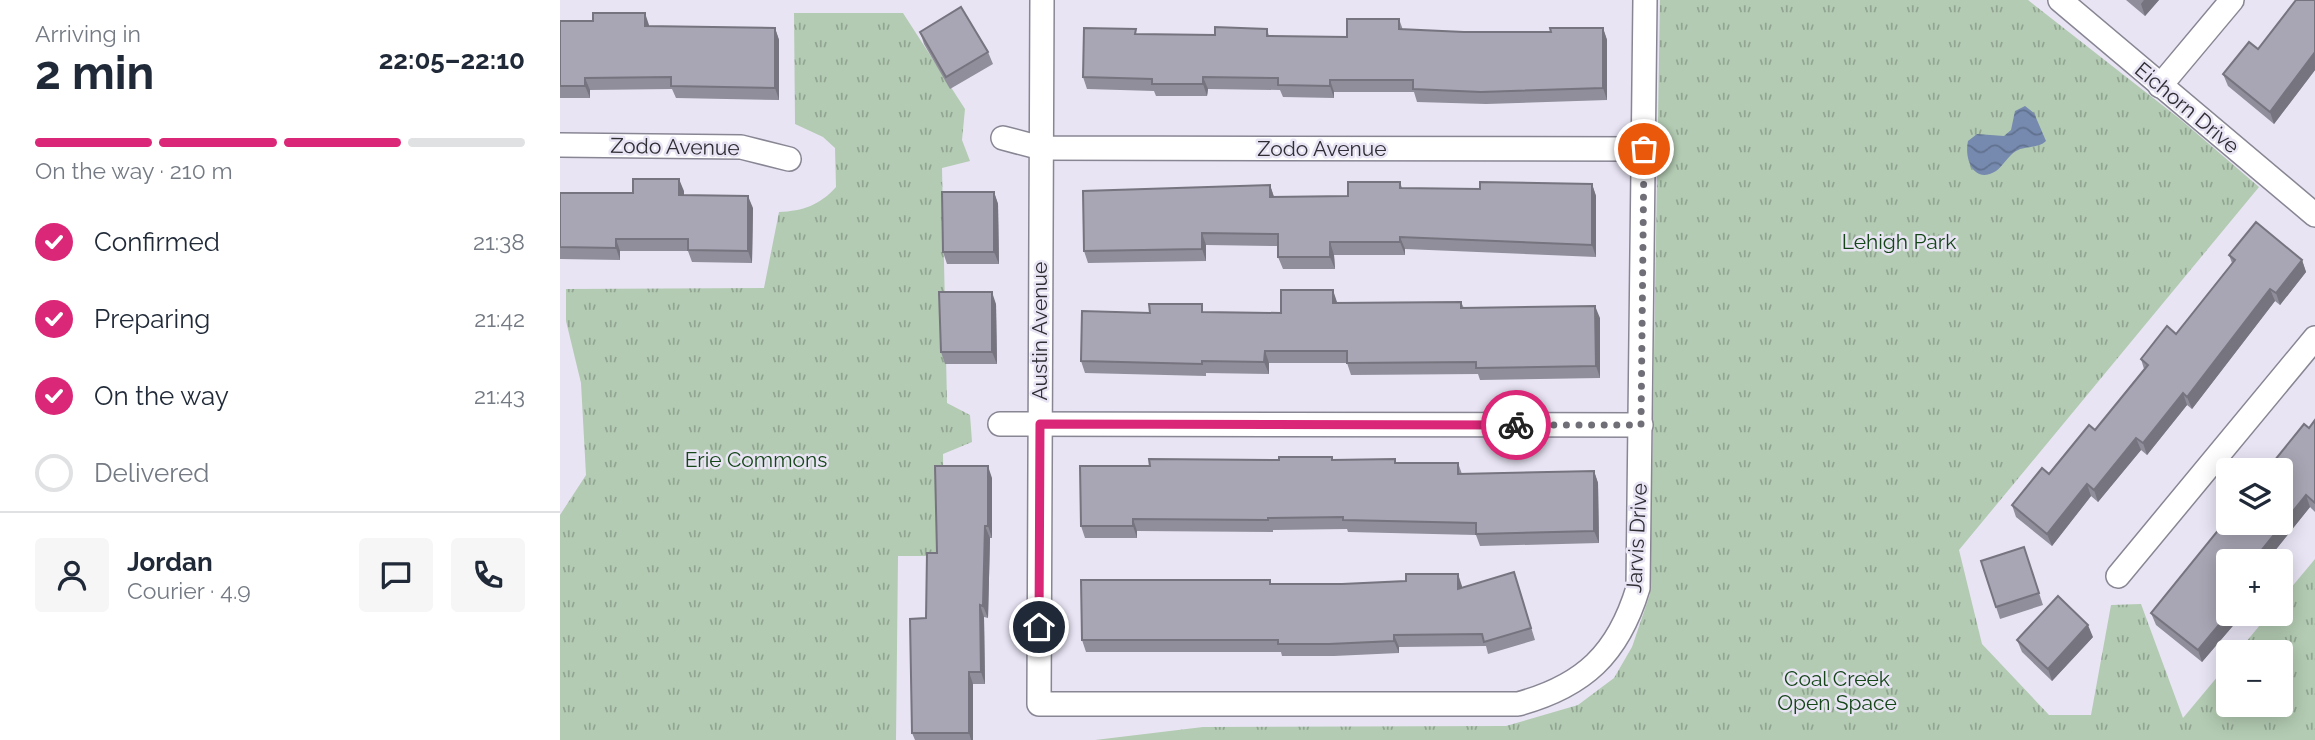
<!DOCTYPE html>
<html lang="en">
<head>
<meta charset="utf-8">
<style>
	body { margin:0; font-family:Raleway,sans-serif; background:#f6f6f7; color:#1f2937; height:100vh; display:flex; flex-direction:column; font-size:26px; white-space:nowrap }
	* { box-sizing:border-box; margin:0 }
	p { font-size:23px; color:#747a83 }
	.icon { flex:none; width:38px; height:38px; fill:none; stroke:currentColor; stroke-width:2; stroke-linecap:round; stroke-linejoin:round }
	.map { position:relative; flex:1; overflow:hidden }
	.details { display:flex; flex-direction:column; background:#fff; width:560px }
	.details>* { flex:none }
	.controls { position:absolute; left:1656px; top:458px; display:grid; gap:14px }
	.controls a { display:grid; place-items:center; width:77px; height:77px; border-radius:7px; background:#fff; box-shadow:0 4px 18px #0003; font-size:35px }
	.pin { position:absolute; display:grid; place-items:center; width:60px; height:60px; color:#fff; margin:-30px; border:4px solid #fff; border-radius:50%; box-shadow:0 2px 7px #0007 }
	.courier { position:absolute; display:grid; place-items:center; width:70px; height:70px; margin:-35px; border:5px solid #db2777; border-radius:50%; background:#fff; color:#222; box-shadow:0 2px 9px #0007 }
	.summary em { font-style:normal; font-weight:700 }
	.summary div { display:flex; flex-direction:column-reverse }
	.summary { display:flex; align-items:center; justify-content:space-between; height:119px; padding:0 35px }
	h1 { font-size:46px; font-weight:700; line-height:52px }
	.bar { display:grid; grid-template-columns:repeat(4,1fr); gap:10px 7px; align-content:center; height:84px; padding:0 35px }
	.bar i { height:9px; border-radius:5px; background:#e0e1e3 }
	.bar .current { background:#db2777 }
	.bar p { grid-column:span 4 }
	.line { display:flex; align-items:center; gap:18px; padding:0 35px; border-top:2px solid #e0e1e3 }
	.line div { flex:1 }
	.round { display:grid; place-items:center; flex:none; width:74px; height:74px; border-radius:7px; background:#f6f6f7 }
	ol { padding:0 35px; list-style:none }
	li { display:flex; align-items:center; gap:21px; height:77px }
	li p { margin-inline-start:auto }
	li .icon { padding:7px; border-radius:50%; background:#db2777; color:#fff; stroke-width:4 }
	li:last-child { color:#747a83 }
	li i { width:38px; height:38px; border:4px solid #e0e1e3; border-radius:50% }
	main { display:flex; flex:1; min-height:0 }
	.map>svg:first-child { display:block }
	.park { fill:url(#park-tufts) }
	.water { fill:url(#water-waves) }
	.lines { fill:none; stroke-linecap:round; stroke-linejoin:round }
	.minor-casing { stroke:#898694; stroke-width:26 }
	.minor { stroke:#fff; stroke-width:23 }
	.wall { fill:#908e9b }
	.shaded-wall { fill:#76747e }
	.building { fill:#a8a5b4; stroke:#76747e; stroke-width:2 }
	.done { stroke:#706e77; stroke-width:7; stroke-dasharray:0 12.6 }
	.route { stroke:#db2777; stroke-width:9 }
	.labels { text-anchor:middle; stroke-width:5; stroke-linejoin:round; paint-order:stroke }
	.street-label { font-size:21px; fill:#2f2e34; stroke:#e8e4f4 }
	.park-label { font-size:21px; fill:#154618; stroke:#e8e4f4 }
</style>
</head>
<body>
<main>
<section class="details">
<div class="summary"><div><h1>2 min</h1><p>Arriving in</p></div><em>22:05–22:10</em></div>
<div class="bar"><i class="current"></i><i class="current"></i><i class="current"></i><i></i><p>On the way · 210 m</p></div>
<ol>
<li><svg class="icon" aria-label="check" viewBox="0 0 24 24"><path d="M5 12l5 5 9-10"/></svg>Confirmed<p>21:38</p></li>
<li><svg class="icon" aria-label="check" viewBox="0 0 24 24"><path d="M5 12l5 5 9-10"/></svg>Preparing<p>21:42</p></li>
<li><svg class="icon" aria-label="check" viewBox="0 0 24 24"><path d="M5 12l5 5 9-10"/></svg>On the way<p>21:43</p></li>
<li><i></i>Delivered</li>
</ol>
<div class="line" style="height:126px"><a class="round"><svg class="icon" aria-label="person" viewBox="0 0 24 24"><circle cx="12" cy="8" r="4"/><path d="M4 21q1-7 8-7t8 7"/></svg></a><div><b>Jordan</b><p>Courier · 4.9</p></div><a class="round"><svg class="icon" aria-label="chat" viewBox="0 0 24 24"><path d="M4 5h16v11H9l-5 4z"/></svg></a><a class="round"><svg class="icon" aria-label="phone" viewBox="0 0 24 24"><path d="M5 4h4l2 5-3 2q2 4 5 5l2-3 5 2v4C11 20 4 13 5 4z"/></svg></a></div>
</section>
<div class="map">
<svg width="1755" height="740" viewBox="0 0 1755 740">
	<defs>
		<pattern id="park-tufts" width="24" height="20" patternUnits="userSpaceOnUse" patternTransform="scale(1.75)"><rect width="24" height="20" fill="#b3cbb2"/><path d="M3 7l-1-3M5 7V3M7 7l1-3M15 17l-1-3M17 17v-4M19 17l1-3" fill="none" stroke="#92a592"/></pattern>
		<pattern id="water-waves" width="16" height="10" patternUnits="userSpaceOnUse" patternTransform="scale(1.75)"><rect width="16" height="10" fill="#768aaf"/><path d="M0 5q4-4 8 0t8 0" fill="none" stroke="#61718f"/></pattern>
	</defs>
	<rect width="100%" height="100%" fill="#e8e4f4"/>
	<g class="park">
		<path d="M 1100,0 L 1468,0 L 1620,119 L 1699,187 L 1399,550 L 1422,644 L 1489,715 L 1531,715 L 1551,605 L 1581,604 L 1623,718 L 1668,664 L 1668,705 L 1720,705 L 1720,653 L 1677,653 L 1709,614 L 1720,614 L 1720,601 L 1755,559 L 1755,740 L 535,740 L 643,727 L 946,726 L 1018,705 L 1054,678 L 1072,647 L 1090,594 Z"/>
		<path d="M 234,13 L 343,13 L 405,109 L 402,140 L 410,161 L 382,168 L 387,403 L 410,415 L 412,442 L 383,454 L 384,556 L 338,556 L 336,740 L 0,740 L 0,515 L 26,475 L 21,383 L 6,321 L 6,289 L 204,288 L 219,212 C 243,211 260,205 276,187 L 275,148 L 263,137 L 235,124 Z"/>
	</g>
	<path class="water" d="M 1465,106 L 1474,113 L 1486,141 C 1478,149 1466,145 1456,151 C 1448,156 1443,166 1436,171 C 1413,185 1404,158 1408,141 L 1417,134 L 1444,136 L 1451,130 L 1455,111 Z"/>
	<g class="lines">
		<g class="minor-casing">
			<g id="minor">
				<path d="M 482,0 L 479,704 L 958,704 C 1024,686 1058,654 1078,588 L 1085,0"/>
				<path d="M 1500,0 L 1755,215"/>
				<path d="M 1600,86 L 1672,0"/>
				<path d="M 443,138 L 481,148 L 1084,149"/>
				<path d="M 0,145 L 181,147 L 229,159"/>
				<path d="M 440,424 L 1081,425"/>
				<path d="M 1558,576 L 1755,338"/>
			</g>
		</g>
		<use href="#minor" class="minor"/>
	</g>
	<g class="wall">
		<path d="M 1566,0 L 1599,0 L 1585,16 Z"/>
		<path d="M 1755,0 L 1755,70 L 1714,124 L 1668,86 L 1663,74 L 1698,49 Z"/>
		<path d="M 839,19 L 843,30 L 904,32 L 991,32 L 1043,28 L 1047,40 L 1047,100 L 926,104 L 857,102 L 854,92 L 774,92 L 774,98 L 723,97 L 720,90 L 648,89 L 647,96 L 596,96 L 594,91 L 527,89 L 523,77 L 577,34 L 655,35 L 707,29 L 709,36 L 787,37 Z"/>
		<path d="M 0,21 L 89,25 L 89,26 L 215,28 L 219,40 L 219,100 L 116,98 L 112,89 L 30,90 L 30,98 L 0,98 Z"/>
		<path d="M 360,32 L 428,52 L 433,64 L 390,89 L 364,44 Z"/>
		<path d="M 840,182 L 842,188 L 920,189 L 1032,184 L 1036,196 L 1036,257 L 845,249 L 845,255 L 774,255 L 775,269 L 723,269 L 718,257 L 718,246 L 646,245 L 646,261 L 528,263 L 524,251 L 710,185 L 714,197 L 788,196 Z"/>
		<path d="M 124,191 L 124,195 L 193,208 L 192,263 L 132,262 L 128,251 L 60,251 L 60,260 L 0,259 L 0,193 L 73,193 Z"/>
		<path d="M 434,192 L 438,204 L 439,264 L 387,264 L 383,252 Z"/>
		<path d="M 1669,255 L 1742,260 L 1746,272 L 1720,305 L 1715,301 L 1632,409 L 1627,405 L 1587,455 L 1581,450 L 1538,502 L 1531,496 L 1492,546 L 1456,517 L 1452,505 L 1489,474 L 1535,430 L 1584,369 L 1581,359 L 1616,334 L 1672,263 Z"/>
		<path d="M 901,302 L 904,308 L 1040,318 L 1040,378 L 920,380 L 918,374 L 791,375 L 787,363 L 709,363 L 709,374 L 646,373 L 646,376 L 525,373 L 521,361 L 590,313 L 645,312 L 721,313 L 777,303 Z"/>
		<path d="M 436,304 L 437,364 L 385,364 L 381,352 Z"/>
		<path d="M 1755,420 L 1755,512 L 1750,507 L 1708,559 L 1668,614 L 1683,614 L 1642,662 L 1596,625 L 1591,613 L 1667,519 L 1665,517 L 1661,505 L 1668,496 L 1668,523 Z"/>
		<path d="M 772,457 L 773,460 L 835,459 L 836,463 L 898,463 L 902,474 L 1034,471 L 1038,483 L 1039,543 L 920,546 L 916,535 L 788,532 L 787,529 L 713,530 L 713,532 L 577,531 L 577,538 L 525,538 L 521,526 L 590,466 Z"/>
		<path d="M 432,478 L 432,538 L 430,538 L 428,618 L 424,617 L 425,684 L 413,684 L 413,740 L 355,740 L 352,733 L 366,618 L 377,553 Z"/>
		<path d="M 1464,547 L 1483,605 L 1440,619 L 1436,607 Z"/>
		<path d="M 954,572 L 975,640 L 928,654 L 926,646 L 839,647 L 839,653 L 774,656 L 722,656 L 721,652 L 526,652 L 522,640 L 710,580 L 711,584 L 902,586 L 902,588 Z"/>
		<path d="M 1533,637 L 1492,681 L 1462,652 L 1457,640 Z"/>
	</g>
	<g class="shaded-wall">
		<path d="M 1584,0 L 1599,0 L 1585,16 L 1581,4 Z"/>
		<path d="M 85,13 L 89,25 L 89,38 L 85,26 Z"/>
		<path d="M 215,28 L 219,40 L 219,100 L 215,88 Z"/>
		<path d="M 1043,28 L 1047,40 L 1047,100 L 1043,88 Z"/>
		<path d="M 1755,52 L 1755,70 L 1714,124 L 1710,112 Z"/>
		<path d="M 643,77 L 648,89 L 647,96 L 643,84 Z"/>
		<path d="M 25,78 L 30,90 L 30,98 L 25,86 Z"/>
		<path d="M 770,80 L 774,92 L 774,98 L 770,86 Z"/>
		<path d="M 119,179 L 124,191 L 124,207 L 119,195 Z"/>
		<path d="M 1032,184 L 1036,196 L 1036,257 L 1032,245 Z"/>
		<path d="M 710,185 L 714,197 L 710,197 Z"/>
		<path d="M 434,192 L 438,204 L 439,264 L 434,252 Z"/>
		<path d="M 188,196 L 193,208 L 192,263 L 188,251 Z"/>
		<path d="M 642,233 L 646,245 L 646,261 L 642,249 Z"/>
		<path d="M 840,237 L 845,249 L 845,255 L 840,242 Z"/>
		<path d="M 56,239 L 60,251 L 60,260 L 56,248 Z"/>
		<path d="M 770,242 L 774,255 L 775,269 L 770,257 Z"/>
		<path d="M 1742,260 L 1746,272 L 1720,305 L 1716,293 Z"/>
		<path d="M 1710,289 L 1715,301 L 1632,409 L 1627,397 Z"/>
		<path d="M 773,290 L 777,302 L 773,303 Z"/>
		<path d="M 432,292 L 436,304 L 437,364 L 432,352 Z"/>
		<path d="M 1035,306 L 1040,318 L 1040,378 L 1036,366 Z"/>
		<path d="M 705,351 L 709,363 L 709,374 L 704,362 Z"/>
		<path d="M 1623,393 L 1627,405 L 1587,455 L 1583,443 Z"/>
		<path d="M 1576,438 L 1581,450 L 1538,502 L 1534,490 Z"/>
		<path d="M 428,466 L 432,478 L 432,538 L 428,526 Z"/>
		<path d="M 1034,471 L 1038,483 L 1039,543 L 1034,531 Z"/>
		<path d="M 1527,484 L 1531,496 L 1492,546 L 1487,534 Z"/>
		<path d="M 1746,495 L 1750,507 L 1706,562 L 1700,552 Z"/>
		<path d="M 573,519 L 577,531 L 577,538 L 573,526 Z"/>
		<path d="M 425,526 L 430,538 L 428,618 L 423,606 Z"/>
		<path d="M 898,574 L 902,586 L 902,601 L 898,589 Z"/>
		<path d="M 420,605 L 424,617 L 425,684 L 421,672 Z"/>
		<path d="M 1668,614 L 1683,614 L 1642,662 L 1638,650 Z"/>
		<path d="M 1528,625 L 1533,637 L 1492,681 L 1488,669 Z"/>
		<path d="M 834,635 L 839,647 L 839,653 L 834,641 Z"/>
		<path d="M 409,672 L 413,684 L 413,740 L 411,740 L 409,733 Z"/>
	</g>
	<g class="building">
		<path d="M 1736,0 L 1755,0 L 1755,52 L 1710,112 L 1663,74 L 1689,42 L 1698,49 Z"/>
		<path d="M 401,7 L 428,52 L 386,77 L 360,32 Z"/>
		<path d="M 33,13 L 85,13 L 85,26 L 215,28 L 215,88 L 111,86 L 111,77 L 25,78 L 25,86 L 0,86 L 0,21 L 33,21 Z"/>
		<path d="M 787,19 L 839,19 L 839,29 L 904,32 L 991,32 L 990,28 L 1043,28 L 1043,88 L 921,92 L 853,89 L 853,80 L 770,80 L 770,86 L 718,85 L 718,78 L 643,77 L 643,84 L 592,84 L 592,79 L 523,77 L 524,28 L 576,29 L 575,34 L 655,35 L 655,27 L 707,29 L 707,36 L 787,37 Z"/>
		<path d="M 73,179 L 119,179 L 119,195 L 188,196 L 188,251 L 128,250 L 128,239 L 56,239 L 56,248 L 0,247 L 0,193 L 73,193 Z"/>
		<path d="M 788,182 L 840,182 L 840,188 L 920,189 L 920,182 L 1032,184 L 1032,245 L 840,237 L 840,242 L 770,242 L 770,257 L 718,257 L 718,234 L 642,233 L 642,249 L 524,251 L 523,191 L 710,185 L 710,197 L 788,196 Z"/>
		<path d="M 382,192 L 434,192 L 434,252 L 383,252 Z"/>
		<path d="M 1696,222 L 1742,260 L 1716,293 L 1710,289 L 1627,397 L 1623,393 L 1583,443 L 1576,438 L 1534,490 L 1527,484 L 1487,534 L 1452,505 L 1482,468 L 1489,474 L 1529,425 L 1535,430 L 1588,365 L 1581,359 L 1607,326 L 1616,334 L 1675,260 L 1669,255 Z"/>
		<path d="M 721,290 L 773,290 L 773,303 L 901,302 L 901,308 L 1035,306 L 1036,366 L 916,368 L 916,362 L 787,363 L 787,351 L 705,351 L 704,362 L 642,361 L 642,364 L 521,361 L 522,311 L 590,313 L 589,304 L 642,304 L 642,312 L 721,313 Z"/>
		<path d="M 379,292 L 432,292 L 432,352 L 381,352 Z"/>
		<path d="M 1755,420 L 1755,503 L 1746,495 L 1700,552 L 1712,562 L 1668,562 L 1668,614 L 1638,650 L 1591,613 L 1668,518 L 1668,523 L 1720,523 L 1720,471 L 1706,471 L 1744,424 L 1749,428 Z"/>
		<path d="M 719,457 L 772,457 L 772,460 L 835,459 L 835,463 L 898,463 L 898,474 L 1034,471 L 1034,531 L 916,534 L 916,523 L 783,520 L 783,517 L 708,518 L 708,520 L 573,519 L 573,526 L 521,526 L 520,466 L 590,466 L 589,459 L 719,460 Z"/>
		<path d="M 375,466 L 428,466 L 428,526 L 425,526 L 423,606 L 420,605 L 421,672 L 409,672 L 409,733 L 352,733 L 350,619 L 366,618 L 367,553 L 377,553 Z"/>
		<path d="M 1668,496 L 1668,511 L 1661,505 Z"/>
		<path d="M 1464,547 L 1479,593 L 1436,607 L 1421,561 Z"/>
		<path d="M 954,572 L 971,628 L 924,642 L 922,634 L 834,635 L 834,641 L 769,644 L 718,644 L 718,640 L 522,640 L 521,580 L 710,580 L 710,584 L 782,584 L 846,581 L 846,574 L 898,574 L 898,589 Z"/>
		<path d="M 1498,596 L 1528,625 L 1488,669 L 1457,640 Z"/>
	</g>
	<g class="lines">
		<path class="done" d="M 956,425 L 1081,425 L 1084,149"/>
		<path class="route" d="M 479,627 L 480,424 L 956,425"/>
	</g>
	<g class="labels">
		<g class="street-label">
			<text transform="translate(1627 108) rotate(40)" y="7">Eichorn Drive</text>
			<text transform="translate(115 147) rotate(1)" y="7">Zodo Avenue</text>
			<text x="762" y="156">Zodo Avenue</text>
			<text transform="translate(480 331) rotate(-90)" y="7">Austin Avenue</text>
			<text transform="translate(1077 538) rotate(-87)" y="7">Jarvis Drive</text>
		</g>
		<g class="park-label">
			<text x="1339" y="249">Lehigh Park</text>
			<text x="196" y="467">Erie Commons</text>
			<text x="1277" y="686">Coal Creek<tspan x="1277" dy="24">Open Space</tspan></text>
		</g>
	</g>
</svg>
<div class="controls">
<a><svg class="icon" aria-label="layers" viewBox="0 0 24 24"><path d="M12 4l9 5-9 5-9-5zM3 14l9 5 9-5"/></svg></a>
<a>+</a>
<a>−</a>
</div>
<div class="pin" style="left:1084px;top:149px;background:#ea580c"><svg class="icon" aria-label="bag" viewBox="0 0 24 24"><path d="M5 8h14l-1 12H6zM9 8a3 3 0 0 1 6 0"/></svg></div>
<div class="pin" style="left:479px;top:627px;background:#1f2937"><svg class="icon" aria-label="home" viewBox="0 0 24 24"><path d="M3 11l9-7 9 7M6 9v11h12V9"/></svg></div>
<div class="courier" style="left:956px;top:425px"><svg class="icon" aria-label="bike" viewBox="0 0 24 24"><circle cx="6" cy="16" r="4"/><circle cx="18" cy="16" r="4"/><path d="M6 16l4-8h5l3 8M10 8l3 8H6M13 5h3"/></svg></div>
</div>
</main>
</body>
</html>
